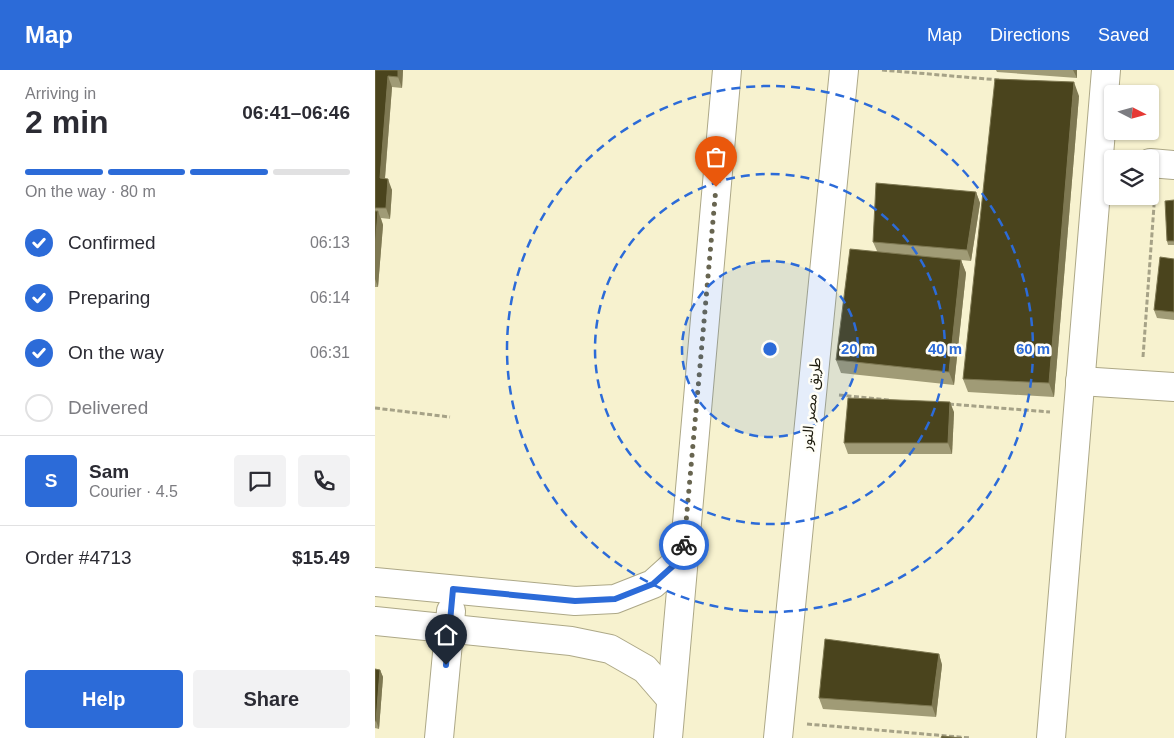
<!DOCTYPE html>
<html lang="en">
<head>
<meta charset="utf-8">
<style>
	body { margin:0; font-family:Helvetica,"Noto Sans Arabic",sans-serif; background:#f2f2f3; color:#2b2b33; height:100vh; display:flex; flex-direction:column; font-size:19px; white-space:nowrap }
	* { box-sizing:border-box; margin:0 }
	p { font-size:16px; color:#7c7c81 }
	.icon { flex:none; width:28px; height:28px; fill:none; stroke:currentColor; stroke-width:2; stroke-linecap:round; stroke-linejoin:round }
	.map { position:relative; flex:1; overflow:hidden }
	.drawer { display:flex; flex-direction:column; background:#fff; width:375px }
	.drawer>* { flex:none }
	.needle { width:32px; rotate:96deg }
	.controls { position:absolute; left:729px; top:15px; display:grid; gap:10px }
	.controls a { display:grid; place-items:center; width:55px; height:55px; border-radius:5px; background:#fff; box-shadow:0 1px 4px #0004; font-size:25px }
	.pin { position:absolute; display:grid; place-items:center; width:42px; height:42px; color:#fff; margin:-51px -21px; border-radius:50% 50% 50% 0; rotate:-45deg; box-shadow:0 0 5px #0007 }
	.pin .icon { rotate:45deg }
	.courier { position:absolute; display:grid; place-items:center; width:50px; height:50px; margin:-25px; border:4px solid #2c6bd8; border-radius:50%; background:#fff; color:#222; box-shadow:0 1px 6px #0007 }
	.overview em { font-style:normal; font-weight:600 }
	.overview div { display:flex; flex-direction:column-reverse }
	.overview { display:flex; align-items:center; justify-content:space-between; height:85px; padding:0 25px }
	h1 { font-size:32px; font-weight:600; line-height:38px }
	.bar { display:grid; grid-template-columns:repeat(4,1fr); gap:8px 5px; align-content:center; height:60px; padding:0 25px }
	.bar i { height:6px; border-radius:4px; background:#e1e1e2 }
	.bar .current { background:#2c6bd8 }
	.bar p { grid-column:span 4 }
	.line { display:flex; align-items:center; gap:12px; padding:0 25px; border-top:1px solid #e1e1e2 }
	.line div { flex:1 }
	.round { display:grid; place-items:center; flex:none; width:52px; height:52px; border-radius:5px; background:#f2f2f3 }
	ol { padding:0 25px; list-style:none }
	li { display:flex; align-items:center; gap:15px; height:55px }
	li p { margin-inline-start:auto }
	li .icon { padding:5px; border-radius:50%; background:#2c6bd8; color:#fff; stroke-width:4 }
	li:last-child { color:#7c7c81 }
	li i { width:28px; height:28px; border:2px solid #e1e1e2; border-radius:50% }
	.cta { display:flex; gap:10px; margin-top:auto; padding:10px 25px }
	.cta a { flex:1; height:58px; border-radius:5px; background:#2c6bd8; color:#fff; font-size:20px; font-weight:600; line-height:58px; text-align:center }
	.cta a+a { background:#f2f2f3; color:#2b2b33 }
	header { display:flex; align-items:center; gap:30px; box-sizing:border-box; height:70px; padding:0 25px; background:#2c6bd8; color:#fff }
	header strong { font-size:24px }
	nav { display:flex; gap:28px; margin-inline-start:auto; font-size:18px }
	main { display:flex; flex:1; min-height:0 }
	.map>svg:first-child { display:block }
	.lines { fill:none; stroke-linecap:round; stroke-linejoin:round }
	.minor-casing { stroke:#ada887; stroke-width:30 }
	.tertiary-casing { stroke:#ada887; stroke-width:30 }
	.path { stroke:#a6a287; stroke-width:3; stroke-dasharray:5 2.5; stroke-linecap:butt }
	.minor { stroke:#fff; stroke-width:28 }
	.tertiary { stroke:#fff; stroke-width:28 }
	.wall { fill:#a09b76 }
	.shaded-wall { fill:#7e7852 }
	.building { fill:#4a441d; stroke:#7e7852 }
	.done { stroke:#686550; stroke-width:5; stroke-dasharray:0 9 }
	.route { stroke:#2c6bd8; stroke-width:6 }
	.ring { fill:none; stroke:#2c6bd8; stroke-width:2.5; stroke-dasharray:9 6 }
	.labels { text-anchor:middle; stroke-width:5; stroke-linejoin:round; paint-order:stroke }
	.street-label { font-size:15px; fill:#1b190c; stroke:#fffef7 }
	.centre { fill:#2c6bd8; stroke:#fffef7; stroke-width:2.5 }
	.ring-label { font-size:15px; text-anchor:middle; font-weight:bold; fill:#2c6bd8; stroke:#fffef7; stroke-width:5; stroke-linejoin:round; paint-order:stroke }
</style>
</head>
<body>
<header>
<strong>Map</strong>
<nav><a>Map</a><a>Directions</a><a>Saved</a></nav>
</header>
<main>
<section class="drawer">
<div class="overview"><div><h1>2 min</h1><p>Arriving in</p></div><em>06:41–06:46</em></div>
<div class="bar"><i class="current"></i><i class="current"></i><i class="current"></i><i></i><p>On the way · 80 m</p></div>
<ol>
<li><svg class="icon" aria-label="check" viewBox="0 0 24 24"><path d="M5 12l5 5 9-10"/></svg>Confirmed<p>06:13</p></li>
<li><svg class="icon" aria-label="check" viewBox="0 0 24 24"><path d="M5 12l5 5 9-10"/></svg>Preparing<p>06:14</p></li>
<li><svg class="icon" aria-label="check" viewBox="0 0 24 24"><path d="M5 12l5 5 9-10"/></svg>On the way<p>06:31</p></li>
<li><i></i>Delivered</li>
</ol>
<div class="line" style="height:90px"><b class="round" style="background:#2c6bd8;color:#fff">S</b><div><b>Sam</b><p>Courier · 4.5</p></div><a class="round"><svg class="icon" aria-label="chat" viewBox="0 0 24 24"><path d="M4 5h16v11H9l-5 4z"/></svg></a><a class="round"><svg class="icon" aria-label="phone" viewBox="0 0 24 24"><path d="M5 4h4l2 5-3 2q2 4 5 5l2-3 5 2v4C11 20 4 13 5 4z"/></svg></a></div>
<div class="line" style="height:65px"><div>Order #4713</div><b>$15.49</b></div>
<div class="cta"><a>Help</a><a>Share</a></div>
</section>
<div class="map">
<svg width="799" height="668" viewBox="0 0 799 668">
	<rect width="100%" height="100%" fill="#f7f2cf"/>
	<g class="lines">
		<g class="minor-casing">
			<g id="minor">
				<path d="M 775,93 L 799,95"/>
				<path d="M 705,311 L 799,317"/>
				<path d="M 0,512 L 200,531 L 240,529 L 278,514 L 308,487"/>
				<path d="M 0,551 L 196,571 L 235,579 L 270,599 L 296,629"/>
				<path d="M 64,668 L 76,541"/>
				<path d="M 676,668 L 731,0"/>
			</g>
		</g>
		<g class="tertiary-casing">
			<g id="tertiary">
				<path d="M 293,668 L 352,0"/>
				<path d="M 403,668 L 469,0"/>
			</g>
		</g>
		<g class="path">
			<path d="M 507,0 L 624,10"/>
			<path d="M 768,287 L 780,122"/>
			<path d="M 464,325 L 515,330"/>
			<path d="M 574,334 L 675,342"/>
			<path d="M 0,338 L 75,347"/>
			<path d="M 432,654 L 596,668"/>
		</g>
		<use href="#minor" class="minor"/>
		<use href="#tertiary" class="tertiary"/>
	</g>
	<g class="wall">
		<path d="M 0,0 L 28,0 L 27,18 L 17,17 L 10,109 L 17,120 L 15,149 L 6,148 L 8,155 L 3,217 L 0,217 Z"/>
		<path d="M 621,0 L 702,0 L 702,8 L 622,2 Z"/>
		<path d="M 704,26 L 679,327 L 593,322 L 588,309 Z"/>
		<path d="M 601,122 L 605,133 L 596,191 L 586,190 L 591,203 L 579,315 L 466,303 L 461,290 L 502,181 L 498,172 Z"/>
		<path d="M 799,130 L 799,175 L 793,175 L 792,171 Z"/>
		<path d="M 799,189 L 799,250 L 782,248 L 779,240 Z"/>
		<path d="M 579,342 L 577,384 L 473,384 L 469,373 Z"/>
		<path d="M 564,584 L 567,595 L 561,647 L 448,639 L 444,628 Z"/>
		<path d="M 0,599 L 5,600 L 8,607 L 4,659 L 0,658 Z"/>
	</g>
	<g class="shaded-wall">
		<path d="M 23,0 L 28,0 L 27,18 L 23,7 Z"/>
		<path d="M 698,0 L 702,0 L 702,8 Z"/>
		<path d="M 13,6 L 17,17 L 9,119 L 5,108 Z"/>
		<path d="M 699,12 L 704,26 L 679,327 L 674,313 Z"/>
		<path d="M 13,109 L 17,120 L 15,149 L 11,138 Z"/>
		<path d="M 601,122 L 605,133 L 596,191 L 592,180 Z"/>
		<path d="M 3,141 L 8,155 L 3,217 L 0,209 L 0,178 Z"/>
		<path d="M 586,190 L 591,203 L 579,315 L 574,302 Z"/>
		<path d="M 575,332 L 579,342 L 577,384 L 573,373 Z"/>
		<path d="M 564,584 L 567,595 L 561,647 L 557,636 Z"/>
		<path d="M 5,600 L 8,607 L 4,659 L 1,651 Z"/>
	</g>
	<g class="building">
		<path d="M 0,0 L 23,0 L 23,7 L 13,6 L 5,108 L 13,109 L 11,138 L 0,138 Z"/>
		<path d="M 620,9 L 699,12 L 674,313 L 588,309 Z"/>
		<path d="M 501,113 L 601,122 L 592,180 L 498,172 Z"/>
		<path d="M 799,130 L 799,171 L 792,171 L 790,131 Z"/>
		<path d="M 0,141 L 3,141 L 0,178 Z"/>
		<path d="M 475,179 L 586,190 L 574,302 L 461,290 Z"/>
		<path d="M 785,187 L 799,189 L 799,242 L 779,240 Z"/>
		<path d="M 473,328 L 575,332 L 573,373 L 469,373 Z"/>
		<path d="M 450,569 L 564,584 L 557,636 L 444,628 Z"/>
		<path d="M 0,599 L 5,600 L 1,651 L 0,651 Z"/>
		<path d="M 567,666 L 587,668 L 566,668 Z"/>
	</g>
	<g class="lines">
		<path class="done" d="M 309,475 L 341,117"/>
		<path class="route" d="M 71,595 L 78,519 L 200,531 L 240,529 L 278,514 L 308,487 L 309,475"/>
	</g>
	<circle cx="395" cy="279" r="88" fill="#2c6bd8" fill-opacity=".12"/>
	<g class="ring">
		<circle cx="395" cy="279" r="88"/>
		<circle cx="395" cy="279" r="175"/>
		<circle cx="395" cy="279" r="263"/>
	</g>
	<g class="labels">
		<g class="street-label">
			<text transform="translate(436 334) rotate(-84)" y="5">طريق مصر النور</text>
		</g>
	</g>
	<circle cx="395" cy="279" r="8" class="centre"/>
	<g class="ring-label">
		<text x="483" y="284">20 m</text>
		<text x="570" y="284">40 m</text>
		<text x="658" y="284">60 m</text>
	</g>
</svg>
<div class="controls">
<a><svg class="needle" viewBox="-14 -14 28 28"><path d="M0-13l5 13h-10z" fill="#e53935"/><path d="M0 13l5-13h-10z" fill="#7c7c81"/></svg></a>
<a><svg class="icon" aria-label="layers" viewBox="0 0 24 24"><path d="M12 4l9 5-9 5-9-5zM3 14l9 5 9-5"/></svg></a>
</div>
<div class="pin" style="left:341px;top:117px;background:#ea580c"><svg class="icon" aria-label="bag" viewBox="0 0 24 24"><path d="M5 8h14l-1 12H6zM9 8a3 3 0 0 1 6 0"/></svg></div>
<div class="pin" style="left:71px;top:595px;background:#1f2937"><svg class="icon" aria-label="home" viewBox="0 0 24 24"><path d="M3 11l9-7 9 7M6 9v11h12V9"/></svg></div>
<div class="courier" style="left:309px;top:475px"><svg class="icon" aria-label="bike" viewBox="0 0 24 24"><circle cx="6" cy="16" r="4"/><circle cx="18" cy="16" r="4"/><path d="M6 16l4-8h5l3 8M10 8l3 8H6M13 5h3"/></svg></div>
</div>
</main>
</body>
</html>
